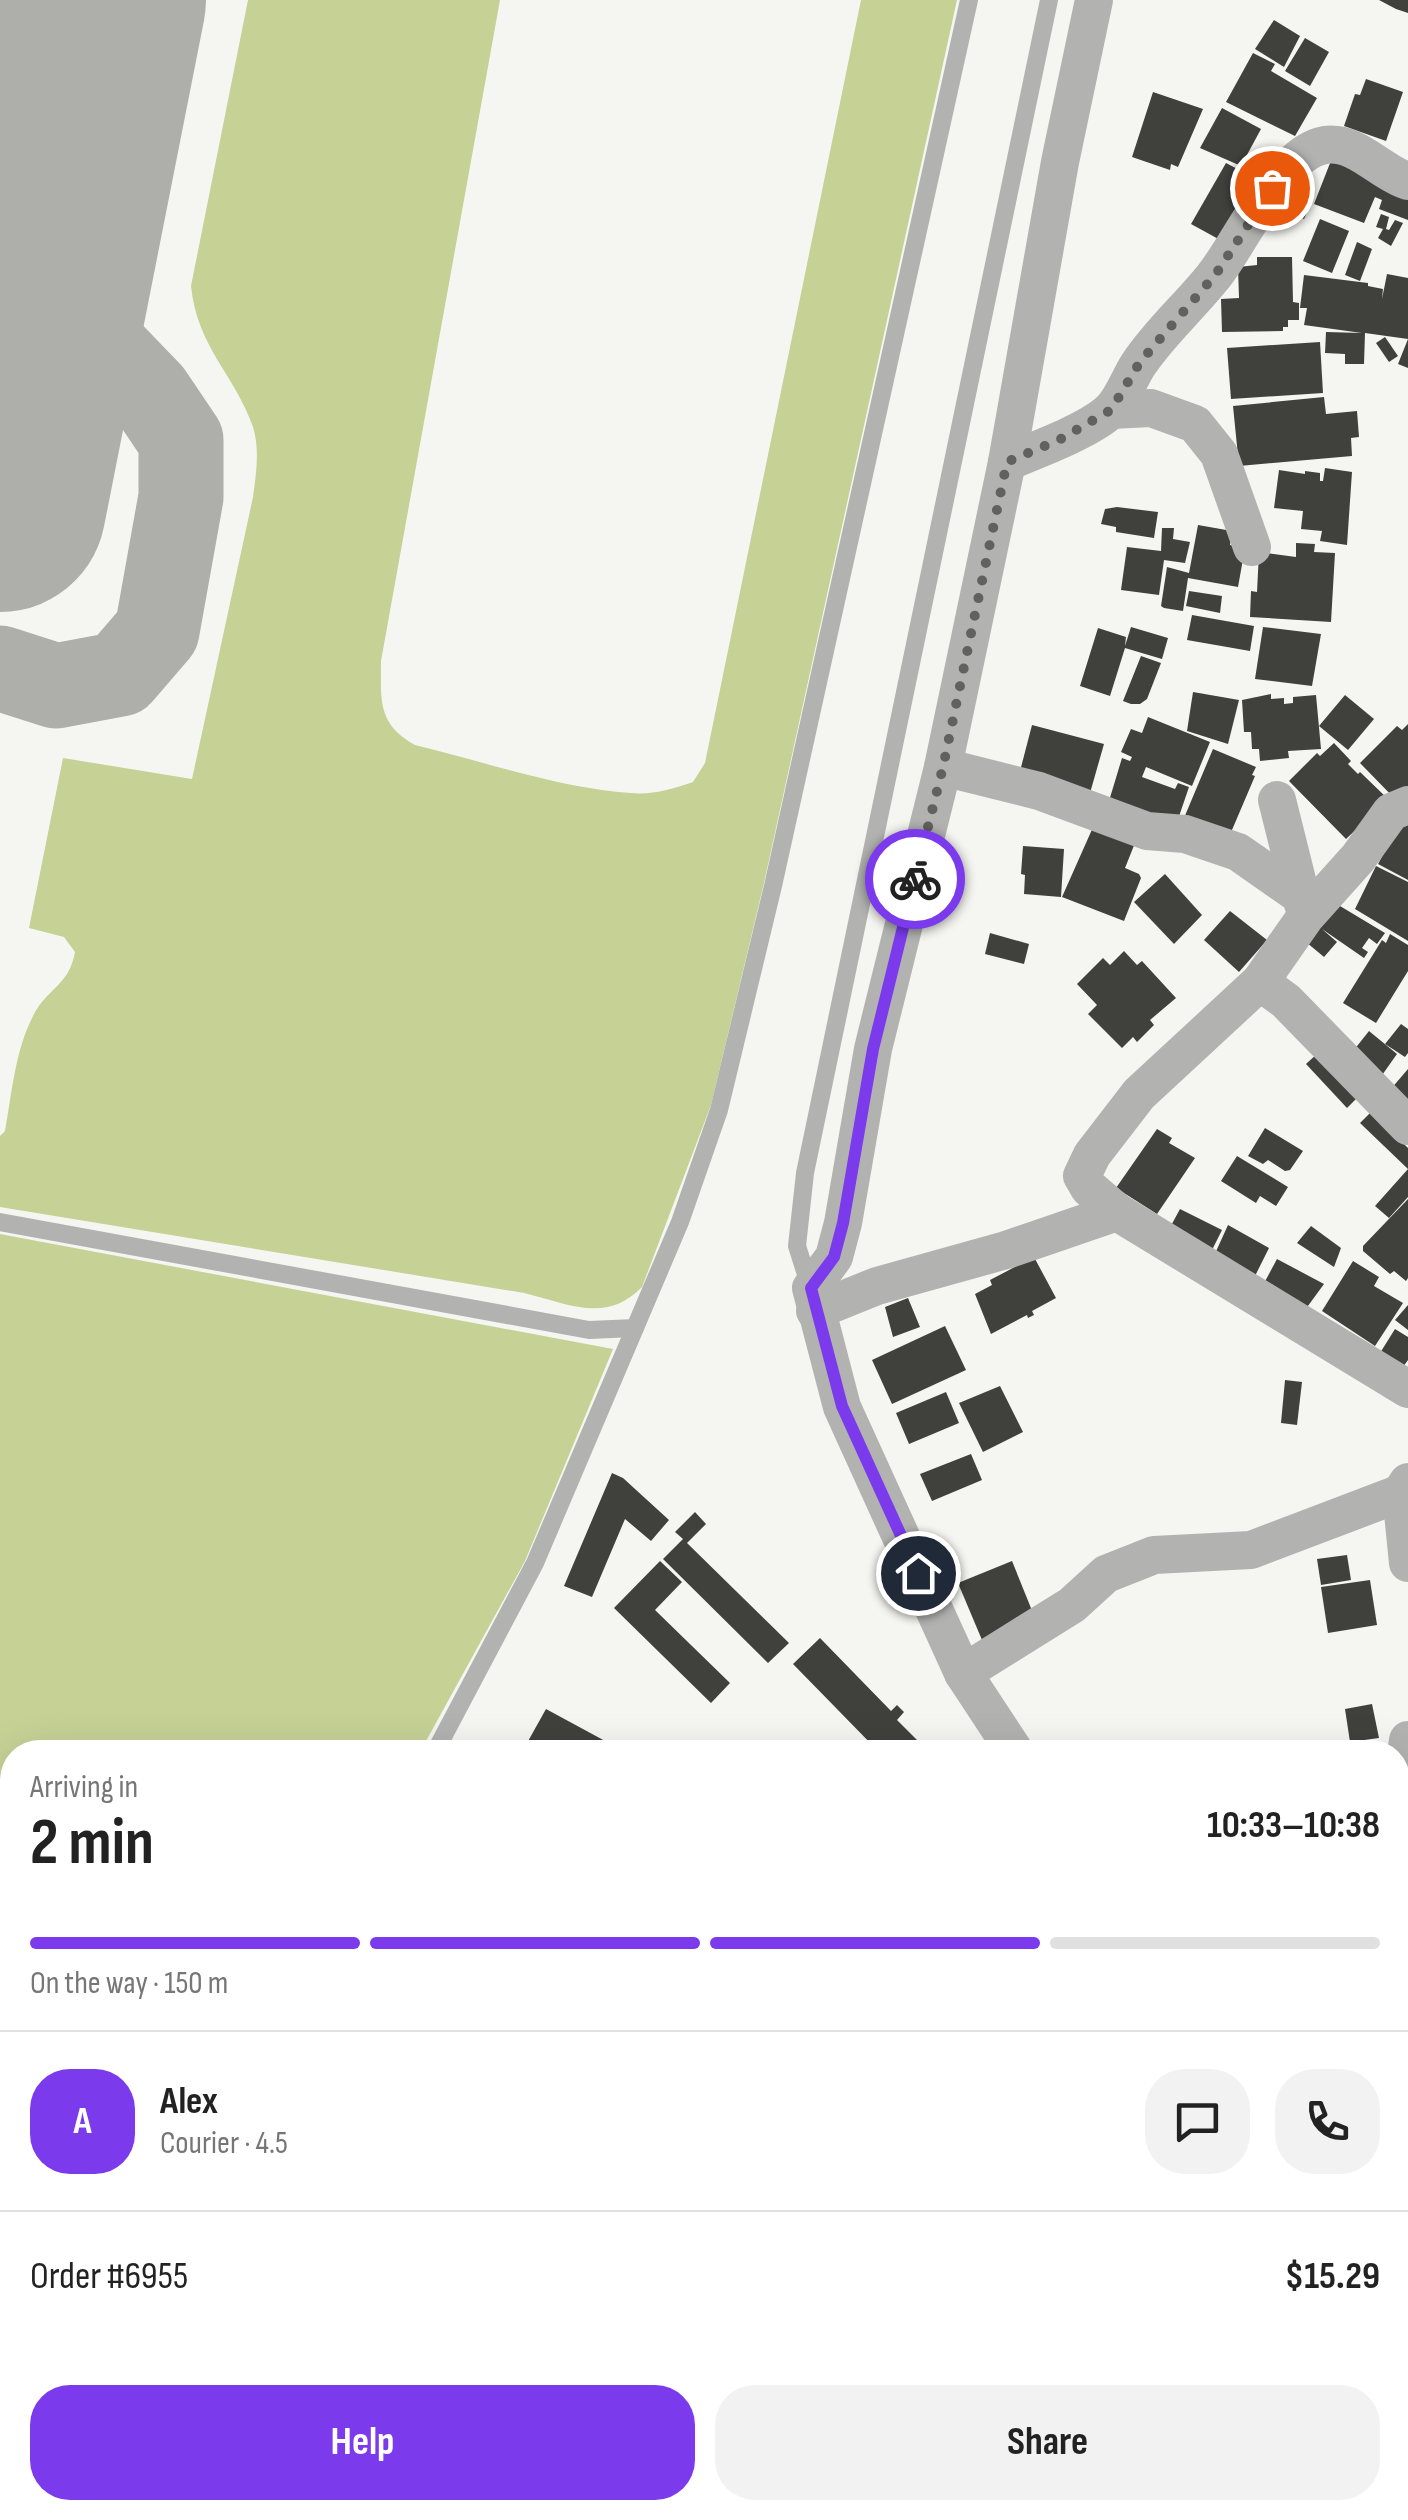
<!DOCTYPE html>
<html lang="en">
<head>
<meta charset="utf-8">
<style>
	body { margin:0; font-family:"Sofia Sans Condensed",sans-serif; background:#f2f2f2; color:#222; height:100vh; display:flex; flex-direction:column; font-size:38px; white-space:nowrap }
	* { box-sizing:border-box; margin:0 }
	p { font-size:32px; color:#767676 }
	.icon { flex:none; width:55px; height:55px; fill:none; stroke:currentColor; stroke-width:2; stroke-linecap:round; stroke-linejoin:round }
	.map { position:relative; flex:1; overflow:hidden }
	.side { position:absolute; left:0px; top:1740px; width:1410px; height:780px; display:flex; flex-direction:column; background:#fff; border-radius:40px 40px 0 0; box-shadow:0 10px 40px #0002 }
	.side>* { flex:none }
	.pin { position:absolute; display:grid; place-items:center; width:85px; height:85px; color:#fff; margin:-42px; border:5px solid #fff; border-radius:50%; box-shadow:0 2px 10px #0007 }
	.courier { position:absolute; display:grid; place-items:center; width:100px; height:100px; margin:-50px; border:8px solid #7c3aed; border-radius:50%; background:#fff; color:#222; box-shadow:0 2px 12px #0007 }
	.headline em { font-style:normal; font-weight:700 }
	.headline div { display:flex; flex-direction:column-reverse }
	.headline { display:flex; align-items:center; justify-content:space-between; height:170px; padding:0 30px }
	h1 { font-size:65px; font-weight:700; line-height:75px }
	.bar { display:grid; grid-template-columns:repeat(4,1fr); gap:15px 10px; align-content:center; height:120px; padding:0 30px }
	.bar i { height:12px; border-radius:8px; background:#e0e0e0 }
	.bar .current { background:#7c3aed }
	.bar p { grid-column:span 4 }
	.line { display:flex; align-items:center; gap:25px; padding:0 30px; border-top:2px solid #e0e0e0 }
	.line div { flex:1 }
	.round { display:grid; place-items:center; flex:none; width:105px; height:105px; border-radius:40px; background:#f2f2f2 }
	.cta { display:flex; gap:20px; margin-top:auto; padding:20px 30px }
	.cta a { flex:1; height:115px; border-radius:40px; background:#7c3aed; color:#fff; font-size:40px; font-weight:700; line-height:115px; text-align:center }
	.cta a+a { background:#f2f2f2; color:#222 }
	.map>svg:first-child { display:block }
	.green { fill:#c6d196 }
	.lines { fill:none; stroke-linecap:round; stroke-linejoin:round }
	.taxiway { stroke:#aeaeaa; stroke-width:85 }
	.runway { stroke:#aeaeaa; stroke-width:212 }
	.building { fill:#40413d }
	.service { stroke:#b2b3b1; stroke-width:18 }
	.minor { stroke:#b2b3b1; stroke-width:38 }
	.tertiary { stroke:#b2b3b1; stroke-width:45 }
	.done { stroke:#61625f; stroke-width:10; stroke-dasharray:0 18 }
	.route { stroke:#7c3aed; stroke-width:12 }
</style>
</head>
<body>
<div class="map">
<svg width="1408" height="2520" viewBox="0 0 1408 2520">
	<rect width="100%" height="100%" fill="#f5f6f1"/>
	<g class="green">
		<path d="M 248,0 L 500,0 L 381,661 C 381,700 377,724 415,745 C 486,762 559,788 631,793 C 652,795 673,789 693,782 L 705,763 L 861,0 L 957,0 L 764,883 L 711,1105 L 642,1287 C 606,1324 569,1304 524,1293 L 0,1207 L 0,1136 L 5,1131 C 12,1093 15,1051 33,1016 C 47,988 69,986 75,952 L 64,937 L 29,928 L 63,758 L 192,779 L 253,497 C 256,474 260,450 253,427 C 235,375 197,347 191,286 Z"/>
		<path d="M 0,1234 L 613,1349 L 525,1561 L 420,1752 L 12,1752 L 12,2508 L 109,2508 L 104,2520 L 0,2520 Z"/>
	</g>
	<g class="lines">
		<g class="taxiway">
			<path d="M 0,471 L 10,457"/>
			<path d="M 0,668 L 56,686 L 120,674 L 157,631 L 181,497 L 181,440 L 150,394 L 44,284"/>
		</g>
		<path class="runway" d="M 0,506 L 100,0"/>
	</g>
	<g class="building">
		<path d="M 1379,0 L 1408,0 L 1408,13 L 1396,9 Z"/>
		<path d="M 1274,20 L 1300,36 L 1284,67 L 1255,49 Z"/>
		<path d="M 1305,38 L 1329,52 L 1310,86 L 1285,71 Z"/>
		<path d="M 1253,53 L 1275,64 L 1271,71 L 1317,98 L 1295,136 L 1226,102 Z"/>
		<path d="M 1366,79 L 1403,92 L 1386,141 L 1344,126 L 1355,94 L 1360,95 Z"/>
		<path d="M 1153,92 L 1203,109 L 1178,167 L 1171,164 L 1170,170 L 1132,157 Z"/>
		<path d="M 1222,108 L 1261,129 L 1241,166 L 1200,148 Z"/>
		<path d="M 1334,153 L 1408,193 L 1408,220 L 1379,209 L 1382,200 L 1375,197 L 1364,223 L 1314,204 Z"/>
		<path d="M 1226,163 L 1268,185 L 1233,247 L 1191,224 Z"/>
		<path d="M 1289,188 L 1313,199 L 1304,219 L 1280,208 Z"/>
		<path d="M 1381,214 L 1389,217 L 1386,229 L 1389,230 L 1395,220 L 1403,223 L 1391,246 L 1378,238 L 1383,229 L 1376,227 Z"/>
		<path d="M 1320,219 L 1349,231 L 1332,273 L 1303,261 Z"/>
		<path d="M 1357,242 L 1372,249 L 1360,281 L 1345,275 Z"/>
		<path d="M 1257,257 L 1292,257 L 1293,302 L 1299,303 L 1299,320 L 1288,320 L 1288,327 L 1283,327 L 1283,331 L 1222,332 L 1221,299 L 1239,298 L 1238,267 L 1257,265 Z"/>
		<path d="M 1387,274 L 1408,278 L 1408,368 L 1398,364 L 1408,339 L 1365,333 L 1364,364 L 1345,364 L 1345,354 L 1325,353 L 1326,332 L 1362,333 L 1304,325 L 1307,308 L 1300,308 L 1304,275 L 1368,283 L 1368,286 L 1383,289 L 1382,299 Z"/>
		<path d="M 1385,337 L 1398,356 L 1389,362 L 1376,343 Z"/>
		<path d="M 1320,342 L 1323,393 L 1231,399 L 1227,348 Z"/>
		<path d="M 1324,397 L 1326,414 L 1357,411 L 1359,437 L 1351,438 L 1352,456 L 1239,466 L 1233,406 Z"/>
		<path d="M 1325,468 L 1352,472 L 1347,545 L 1320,541 L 1322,531 L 1301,529 L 1303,511 L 1274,508 L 1279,470 L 1305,474 L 1305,471 L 1320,473 L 1320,481 L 1323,481 Z"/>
		<path d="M 1117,507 L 1158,512 L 1154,538 L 1116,532 L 1116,527 L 1101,524 L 1105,509 Z"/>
		<path d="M 1198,525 L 1232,531 L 1230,545 L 1245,548 L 1238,587 L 1188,578 L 1183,611 L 1164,608 L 1161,606 L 1167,567 L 1189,573 Z"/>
		<path d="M 1162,528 L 1174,528 L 1173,539 L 1190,542 L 1185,563 L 1164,560 L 1159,595 L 1121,590 L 1127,547 L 1161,551 Z"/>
		<path d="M 1296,543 L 1315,544 L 1314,552 L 1335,553 L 1331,622 L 1250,617 L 1251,591 L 1257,592 L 1259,552 L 1296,557 Z"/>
		<path d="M 1189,591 L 1222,596 L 1220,613 L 1186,606 Z"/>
		<path d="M 1192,615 L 1254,626 L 1250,651 L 1187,640 Z"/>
		<path d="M 1131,627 L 1168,638 L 1162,659 L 1125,648 L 1110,696 L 1080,686 L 1098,628 L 1126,637 L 1125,646 Z"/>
		<path d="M 1263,627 L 1321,634 L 1312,686 L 1255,679 Z"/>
		<path d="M 1141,656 L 1161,663 L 1147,699 L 1140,704 L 1131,704 L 1123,701 Z"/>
		<path d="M 1193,692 L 1239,700 L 1228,744 L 1187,731 Z"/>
		<path d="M 1271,694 L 1271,699 L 1284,698 L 1284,704 L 1293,703 L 1293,697 L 1316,695 L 1321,749 L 1288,751 L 1289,758 L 1260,761 L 1259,749 L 1252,749 L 1251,732 L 1244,732 L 1242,700 Z"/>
		<path d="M 1345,695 L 1374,719 L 1348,750 L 1319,726 Z"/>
		<path d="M 1148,717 L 1210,742 L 1192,786 L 1146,767 L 1142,777 L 1175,789 L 1178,783 L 1189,787 L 1174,831 L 1109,801 L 1122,758 L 1130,761 L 1132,757 L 1121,752 L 1131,729 L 1142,733 Z"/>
		<path d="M 1408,724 L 1408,791 L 1397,801 L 1360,763 L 1397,726 L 1402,730 Z"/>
		<path d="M 1032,725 L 1104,744 L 1090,793 L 1019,775 Z"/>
		<path d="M 1334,743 L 1351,761 L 1348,764 L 1358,774 L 1360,772 L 1388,799 L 1346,839 L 1289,781 L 1317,753 L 1320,756 Z"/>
		<path d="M 1213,749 L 1256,767 L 1252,775 L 1255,776 L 1226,844 L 1184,818 Z"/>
		<path d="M 1098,816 L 1139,833 L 1125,868 L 1139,874 L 1141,878 L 1124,921 L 1062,897 Z"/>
		<path d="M 1404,816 L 1408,819 L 1408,880 L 1378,864 Z"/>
		<path d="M 1023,846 L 1064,849 L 1061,897 L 1024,894 L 1025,875 L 1021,874 Z"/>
		<path d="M 1376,866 L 1408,882 L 1408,941 L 1355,909 Z"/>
		<path d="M 1165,874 L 1202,915 L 1174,944 L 1134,902 Z"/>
		<path d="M 1335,903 L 1385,933 L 1377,944 L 1369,938 L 1362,948 L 1368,952 L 1364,958 L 1322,929 L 1337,942 L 1324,957 L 1306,942 Z"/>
		<path d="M 1230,911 L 1267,940 L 1239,972 L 1204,940 Z"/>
		<path d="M 990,933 L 1029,944 L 1024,964 L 985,954 Z"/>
		<path d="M 1390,934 L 1408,945 L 1408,971 L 1376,1023 L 1343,1003 L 1382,940 L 1386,943 Z"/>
		<path d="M 1124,951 L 1137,965 L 1142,961 L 1176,998 L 1150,1020 L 1154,1025 L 1137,1042 L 1133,1037 L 1122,1048 L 1088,1014 L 1097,1005 L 1077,984 L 1103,958 L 1110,965 Z"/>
		<path d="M 1401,1024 L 1408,1029 L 1408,1053 L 1405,1057 L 1385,1044 Z"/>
		<path d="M 1369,1031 L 1397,1054 L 1380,1078 L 1350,1055 Z"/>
		<path d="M 1318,1053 L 1358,1097 L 1347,1108 L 1306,1064 Z"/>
		<path d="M 1408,1069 L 1408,1104 L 1390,1090 Z"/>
		<path d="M 1371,1112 L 1408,1148 L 1408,1197 L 1389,1218 L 1375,1206 L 1408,1169 L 1360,1123 Z"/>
		<path d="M 1265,1128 L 1303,1151 L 1290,1170 L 1285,1171 L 1268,1160 L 1263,1164 L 1248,1156 Z"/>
		<path d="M 1157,1129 L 1172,1138 L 1169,1143 L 1195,1158 L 1157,1214 L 1116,1188 Z"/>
		<path d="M 1237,1156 L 1288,1187 L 1276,1206 L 1260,1196 L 1256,1203 L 1221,1181 Z"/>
		<path d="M 1408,1199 L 1408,1278 L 1406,1281 L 1394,1271 L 1390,1274 L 1363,1251 L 1363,1246 Z"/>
		<path d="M 1180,1209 L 1222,1230 L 1210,1254 L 1167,1233 Z"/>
		<path d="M 1228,1225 L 1269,1248 L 1253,1280 L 1213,1258 Z"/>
		<path d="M 1311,1226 L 1341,1248 L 1334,1267 L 1297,1243 Z"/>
		<path d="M 1034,1257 L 1056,1298 L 1032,1311 L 1034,1315 L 1028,1318 L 1027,1315 L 991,1334 L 975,1294 L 992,1285 L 990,1280 Z"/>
		<path d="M 1277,1259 L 1324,1284 L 1305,1310 L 1262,1287 Z"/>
		<path d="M 1353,1261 L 1379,1277 L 1374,1286 L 1403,1303 L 1375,1346 L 1322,1311 Z"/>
		<path d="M 908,1298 L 920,1327 L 893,1337 L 885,1307 Z"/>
		<path d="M 1408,1305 L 1408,1330 L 1395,1320 Z"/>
		<path d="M 945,1326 L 966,1370 L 892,1404 L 872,1360 Z"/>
		<path d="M 1395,1329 L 1408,1337 L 1408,1360 L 1403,1367 L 1380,1353 Z"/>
		<path d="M 1285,1380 L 1302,1382 L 1297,1425 L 1281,1423 Z"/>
		<path d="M 1000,1386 L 1023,1432 L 983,1452 L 959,1403 Z"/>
		<path d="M 946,1392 L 959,1423 L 909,1444 L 896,1413 Z"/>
		<path d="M 971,1454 L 982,1480 L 932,1501 L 920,1474 Z"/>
		<path d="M 612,1473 L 623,1478 L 669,1520 L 651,1541 L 625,1519 L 592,1597 L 564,1586 Z"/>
		<path d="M 695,1512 L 706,1524 L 687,1543 L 789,1643 L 768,1663 L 663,1559 L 683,1539 L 675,1532 Z"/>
		<path d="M 1347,1555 L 1351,1580 L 1321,1585 L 1317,1559 Z"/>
		<path d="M 660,1561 L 682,1582 L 655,1610 L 730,1683 L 711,1703 L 614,1608 Z"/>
		<path d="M 1012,1561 L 1035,1618 L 982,1640 L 958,1583 Z"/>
		<path d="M 1370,1580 L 1377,1625 L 1328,1633 L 1321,1587 Z"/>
		<path d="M 820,1638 L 891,1711 L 897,1705 L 904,1712 L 897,1720 L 929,1752 L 879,1752 L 793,1664 Z"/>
		<path d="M 1372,1704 L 1379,1738 L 1350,1742 L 1345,1709 Z"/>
		<path d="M 546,1709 L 618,1748 L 616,1752 L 522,1752 Z"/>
		<path d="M 1398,2301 L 1408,2315 L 1408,2507 L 1398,2505 Z"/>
		<path d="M 659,2508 L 761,2508 L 765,2520 L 687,2520 L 685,2515 L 663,2520 Z"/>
		<path d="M 774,2508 L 825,2508 L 829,2520 L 767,2520 L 765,2514 L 775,2511 Z"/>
		<path d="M 838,2508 L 903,2508 L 904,2510 L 887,2520 L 845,2520 Z"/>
		<path d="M 938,2508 L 963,2508 L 969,2520 L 911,2520 Z"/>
		<path d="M 971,2508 L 1037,2508 L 1047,2520 L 980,2520 Z"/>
		<path d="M 1060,2508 L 1144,2508 L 1150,2520 L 1066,2520 Z"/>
		<path d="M 1148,2508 L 1176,2508 L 1156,2520 Z"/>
		<path d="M 1309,2510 L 1324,2516 L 1325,2513 L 1343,2520 L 1305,2520 Z"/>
	</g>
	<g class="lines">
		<g class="service">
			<path d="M 0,1222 L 589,1330 L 635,1328"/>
			<path d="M 810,1287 L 797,1246 L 805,1173 L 1049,0"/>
			<path d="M 435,1752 L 535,1563 L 680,1222 L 719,1110 L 773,886 L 969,0"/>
			<path d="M 117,2520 L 122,2508"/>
			<path d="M 383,2520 L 394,2508"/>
		</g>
		<g class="minor">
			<path d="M 1111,410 L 1151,408 L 1195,424 L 1219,454 L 1252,547"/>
			<path d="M 1007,462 C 1036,450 1088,431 1110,411 C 1122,400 1129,379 1138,365 C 1159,333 1189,307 1213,277 C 1241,243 1279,153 1325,145 C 1356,140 1381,173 1408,181"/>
			<path d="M 943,767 L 1039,791 L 1147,831 L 1185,834 L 1238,852 L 1301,896"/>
			<path d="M 1277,800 L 1303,904"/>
			<path d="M 1408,805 L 1391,812 L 1358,858 L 1306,916 L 1260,982 L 1139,1094 L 1092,1155 L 1082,1176 L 1089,1188 L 1117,1212 L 1408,1389"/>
			<path d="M 1260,982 L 1286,1001 L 1408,1126"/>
			<path d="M 815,1311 L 877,1286 L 1006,1250 L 1117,1212"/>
			<path d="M 1408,1482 L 1401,1493 L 1408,1563"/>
			<path d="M 963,1673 L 1072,1605 L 1106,1574 L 1154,1555 L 1251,1550 L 1401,1493"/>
			<path d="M 1015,1752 L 963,1673 L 842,1407 L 811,1288 L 834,1257 L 843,1223 L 873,1049 L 943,767 L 1007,462 L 1060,162 L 1094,0"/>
			<path d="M 1398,1812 L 1408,1740"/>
			<path d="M 1288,2508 L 1289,2520"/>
			<path d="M 1188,2520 L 1228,2508"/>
		</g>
		<path class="tertiary" d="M 1398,2268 L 1408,2282"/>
	</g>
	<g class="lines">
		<path class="done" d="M 915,879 L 943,767 L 1007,462 L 1059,440 L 1111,410 L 1140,362 L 1216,274 L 1272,188"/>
		<path class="route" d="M 915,879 L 873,1049 L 843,1223 L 834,1257 L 811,1288 L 842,1406 L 918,1573"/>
	</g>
</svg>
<div class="pin" style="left:1272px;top:188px;background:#ea580c"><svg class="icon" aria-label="bag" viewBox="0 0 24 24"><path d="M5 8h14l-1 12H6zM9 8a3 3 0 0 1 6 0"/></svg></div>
<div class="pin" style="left:918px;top:1573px;background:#1f2937"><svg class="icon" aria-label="home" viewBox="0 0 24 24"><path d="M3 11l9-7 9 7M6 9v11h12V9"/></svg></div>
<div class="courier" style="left:915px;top:879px"><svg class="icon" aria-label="bike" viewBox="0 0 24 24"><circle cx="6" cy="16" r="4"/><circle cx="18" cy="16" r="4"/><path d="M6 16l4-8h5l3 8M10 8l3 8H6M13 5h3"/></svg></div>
<section class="side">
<div class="headline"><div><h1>2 min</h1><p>Arriving in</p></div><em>10:33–10:38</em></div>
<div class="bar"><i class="current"></i><i class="current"></i><i class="current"></i><i></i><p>On the way · 150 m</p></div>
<div class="line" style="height:180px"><b class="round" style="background:#7c3aed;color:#fff">A</b><div><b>Alex</b><p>Courier · 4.5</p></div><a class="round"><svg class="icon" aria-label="chat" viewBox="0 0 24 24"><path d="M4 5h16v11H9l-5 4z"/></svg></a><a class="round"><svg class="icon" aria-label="phone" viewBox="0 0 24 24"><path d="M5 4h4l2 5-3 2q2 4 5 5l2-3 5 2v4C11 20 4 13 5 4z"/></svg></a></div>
<div class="line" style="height:130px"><div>Order #6955</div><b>$15.29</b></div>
<div class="cta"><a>Help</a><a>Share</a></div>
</section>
</div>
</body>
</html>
